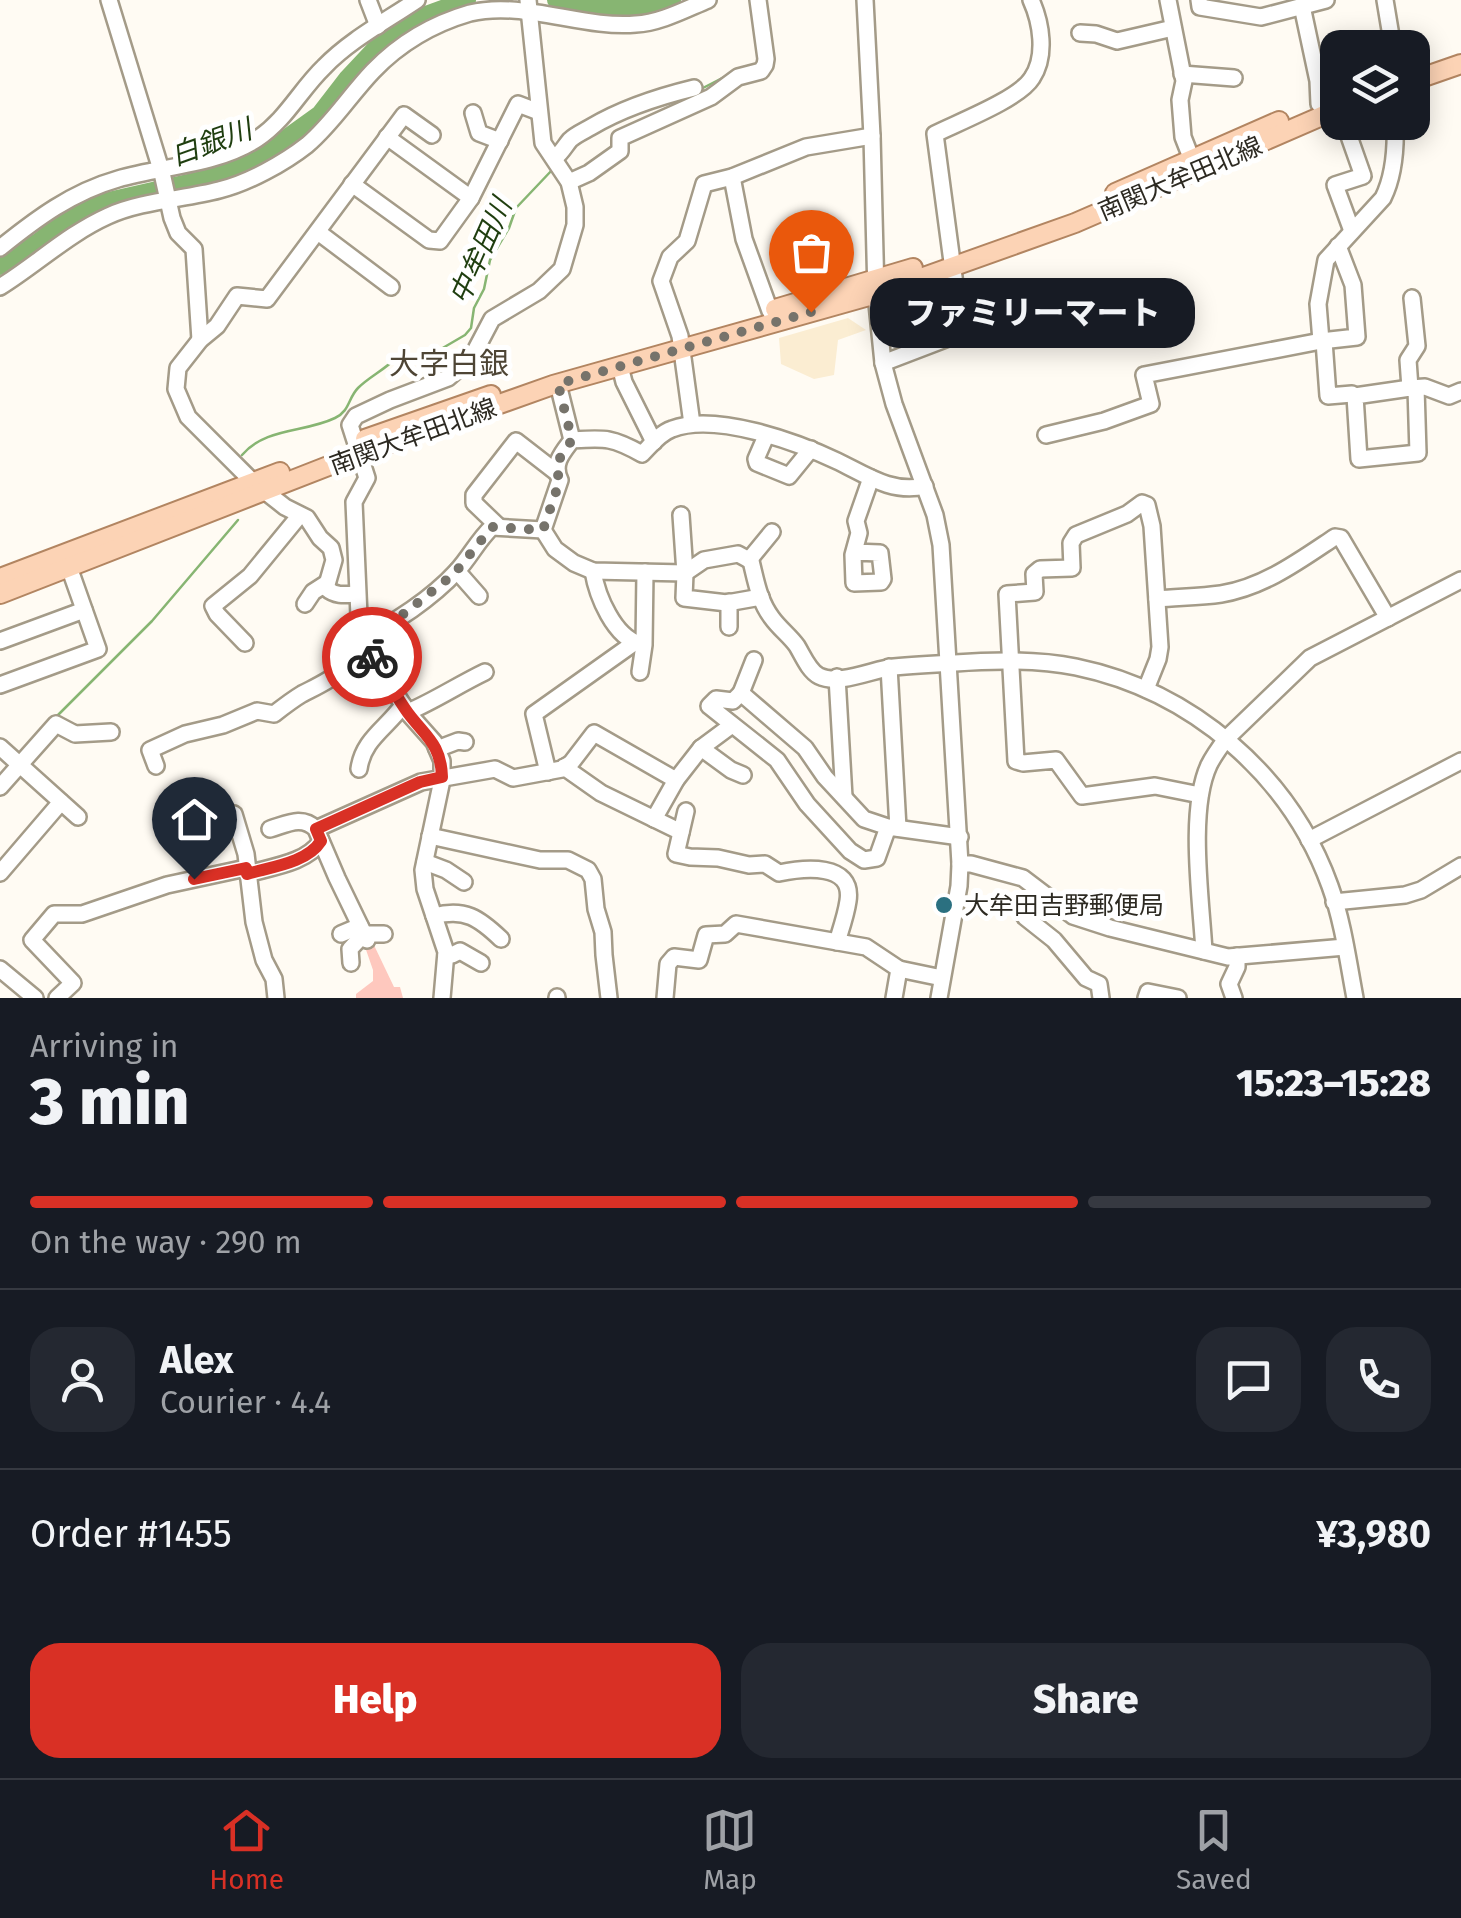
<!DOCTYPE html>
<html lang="en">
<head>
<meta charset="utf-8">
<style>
	body { margin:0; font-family:"Fira Sans","Noto Sans JP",sans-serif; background:#242831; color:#f1f3f6; height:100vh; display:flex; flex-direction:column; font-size:38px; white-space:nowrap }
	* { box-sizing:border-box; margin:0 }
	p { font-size:32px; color:#9ea1a6 }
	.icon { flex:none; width:55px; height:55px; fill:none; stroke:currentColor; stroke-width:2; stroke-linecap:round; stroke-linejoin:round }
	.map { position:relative; height:998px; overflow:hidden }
	.details { display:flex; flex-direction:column; background:#171b24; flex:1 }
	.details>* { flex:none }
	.fabs { position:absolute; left:1320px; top:30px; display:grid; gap:20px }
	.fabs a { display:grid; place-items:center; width:110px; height:110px; border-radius:20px; background:#171b24; box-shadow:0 5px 25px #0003; font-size:50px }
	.pin { position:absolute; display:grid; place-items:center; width:85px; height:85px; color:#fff; margin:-102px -42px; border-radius:50% 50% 50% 0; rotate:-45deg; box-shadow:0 0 10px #0007 }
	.pin .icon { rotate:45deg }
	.courier { position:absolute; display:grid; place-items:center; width:100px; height:100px; margin:-50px; border:8px solid #d93025; border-radius:50%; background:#fff; color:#222; box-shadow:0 2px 12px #0007 }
	.bubble { position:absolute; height:70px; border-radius:30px; background:#171b24; box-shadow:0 5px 25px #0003; font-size:32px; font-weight:800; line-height:70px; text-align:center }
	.overview em { font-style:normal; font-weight:800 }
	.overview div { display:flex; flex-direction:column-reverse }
	.overview { display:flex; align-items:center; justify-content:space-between; height:170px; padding:0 30px }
	h1 { font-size:65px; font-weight:800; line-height:75px }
	.bar { display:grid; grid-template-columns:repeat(4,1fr); gap:15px 10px; align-content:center; height:120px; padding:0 30px }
	.bar i { height:12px; border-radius:8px; background:#363941 }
	.bar .selected { background:#d93025 }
	.bar p { grid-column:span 4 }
	.line { display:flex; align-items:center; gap:25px; padding:0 30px; border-top:2px solid #363941 }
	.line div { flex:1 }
	.round { display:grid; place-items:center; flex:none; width:105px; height:105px; border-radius:30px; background:#242831 }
	.action { display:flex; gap:20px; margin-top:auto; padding:20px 30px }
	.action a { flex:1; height:115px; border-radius:30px; background:#d93025; color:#fff; font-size:40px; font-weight:800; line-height:115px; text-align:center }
	.action a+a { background:#242831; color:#f1f3f6 }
	.dock { display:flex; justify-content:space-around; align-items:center; height:140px; border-top:2px solid #363941; background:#171b24; font-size:28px; color:#9ea1a6 }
	.dock a { display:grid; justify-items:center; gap:5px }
	.dock .selected { color:#d93025 }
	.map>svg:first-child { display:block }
	.built { fill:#fbedd2 }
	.green { fill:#fec8be }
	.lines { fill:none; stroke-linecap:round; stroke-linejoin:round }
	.stream { stroke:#87b572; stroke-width:2.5 }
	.river { stroke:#87b572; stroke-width:18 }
	.minor-casing { stroke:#a49b88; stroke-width:20 }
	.major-casing { stroke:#b28561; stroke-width:22 }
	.minor { stroke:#fff; stroke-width:15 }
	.major { stroke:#fcd3b5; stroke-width:18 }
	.done { stroke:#76736b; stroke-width:10; stroke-dasharray:0 18 }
	.route { stroke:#d93025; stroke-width:12 }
	.poi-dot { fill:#2b7080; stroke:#fff; stroke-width:4 }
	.labels { text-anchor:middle; stroke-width:10; stroke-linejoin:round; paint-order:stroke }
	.street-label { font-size:25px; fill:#2d2a22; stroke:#fff }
	.poi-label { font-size:25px; fill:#2d2a22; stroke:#fff; text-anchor:start }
	.water-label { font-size:28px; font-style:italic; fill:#1f3e0f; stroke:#fff }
	.quarter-label { font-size:30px; fill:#4e4535; stroke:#fff }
</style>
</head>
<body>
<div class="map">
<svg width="1461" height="998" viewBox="0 0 1461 998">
	<rect width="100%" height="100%" fill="#fffbf3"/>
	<path class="built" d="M 848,318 L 866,330 L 838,340 L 834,375 L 814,379 L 781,364 L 779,338 Z"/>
	<path class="green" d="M 372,941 L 394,987 L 400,987 L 403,998 L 356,998 L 356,994 L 373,981 L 373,970 L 364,944 Z"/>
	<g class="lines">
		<g class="stream">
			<path d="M 701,89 L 730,74"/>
			<path d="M 242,455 C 266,427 304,433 335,418 C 350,411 348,398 358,388 C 369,377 384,370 395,359 L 401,356 L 429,356 L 465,335 L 471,328 L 474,308 L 484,289 L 490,260 L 509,228 L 516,208 L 553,169"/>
			<path d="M 56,717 L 152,621 L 238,520"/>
		</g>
		<g class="river">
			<path d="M 556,0 C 598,3 631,17 672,0"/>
			<path d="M 0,266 L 41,240 L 60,223 L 91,205 L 210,178 L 263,155 L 320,114 L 347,79 L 377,47 L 418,18 L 467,0"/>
		</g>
		<g class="minor-casing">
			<g id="minor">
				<path d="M 109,0 L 162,173 L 172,218 L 178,233 L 194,249 L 200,340"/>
				<path d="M 368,0 L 378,26"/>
				<path d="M 865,0 L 872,136 L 876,294 L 883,363 L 894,404 L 935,515 L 941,545 L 960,864 L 959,886 L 939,998"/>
				<path d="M 1168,0 L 1184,81 L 1180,100 L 1183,137 L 1192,160"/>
				<path d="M 1199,0 L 1200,7 L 1261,17 L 1326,0"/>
				<path d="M 1385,0 L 1393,48"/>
				<path d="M 1302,6 L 1318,81 L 1319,104"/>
				<path d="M 1080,33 L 1096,34 L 1117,41 L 1173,28"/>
				<path d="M 1182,74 L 1234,78"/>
				<path d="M 473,113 L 479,133 L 500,141"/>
				<path d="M 1344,122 L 1363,176 L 1335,185 L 1352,231"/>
				<path d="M 387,137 L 471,198"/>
				<path d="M 555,158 C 562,152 565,146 570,140 C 575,135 584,131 591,127 C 623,108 657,97 694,88"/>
				<path d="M 732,177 L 744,239 L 770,311"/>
				<path d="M 569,182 L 589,173 L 620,151 L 620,138 L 711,97 L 738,77 L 761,71 L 765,65 L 766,59 L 758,0"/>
				<path d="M 352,184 L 429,240 L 440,241 L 471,198 L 518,104 L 539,112"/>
				<path d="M 318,232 L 391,287"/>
				<path d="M 0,248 C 36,219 72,192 118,179 C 163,166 217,165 257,139 C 286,120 300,90 324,67 C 350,40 386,21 417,0"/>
				<path d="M 0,287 C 37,264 68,234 108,216 C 140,201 185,199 219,190 C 248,183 284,163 307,145 C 332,124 350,95 373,71 C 400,43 432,24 470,13 C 523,0 583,29 636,24 C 660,23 686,9 708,0"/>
				<path d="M 1412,298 L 1417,346 L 1408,360 L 1410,388 L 1425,387 L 1449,396 L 1461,391"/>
				<path d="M 1321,341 L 1318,304 L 1326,260 L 1383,198 C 1394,176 1396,147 1395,122"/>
				<path d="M 1324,341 L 1328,396 L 1352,394 L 1355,396"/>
				<path d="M 883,363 L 951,337 L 960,322 L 935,134 C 959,122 1019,99 1032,78 C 1047,56 1041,22 1031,0"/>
				<path d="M 620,366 L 624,382 L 654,442"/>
				<path d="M 558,384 L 572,440"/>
				<path d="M 1410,388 L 1355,396 L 1359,459 L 1418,453 L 1416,388"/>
				<path d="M 692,424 L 680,336 L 661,281 L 670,257 L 687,241 L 704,184 L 732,177 L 806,147 L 872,136"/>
				<path d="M 1046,435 L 1104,421 L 1151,404 L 1144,375 L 1321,341 L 1357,337 L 1353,285 L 1338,246"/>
				<path d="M 766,436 L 756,459 L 757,463 L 789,476 L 811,449"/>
				<path d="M 681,515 L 685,573 L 684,598 L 727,603 L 761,597"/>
				<path d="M 499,527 L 474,503 L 474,495 L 516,441 L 556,472"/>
				<path d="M 543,530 L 555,549 L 574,563 L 593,571 L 685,573 L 704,560 L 738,554 L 751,561 C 756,581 759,601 772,618 C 779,628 790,636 797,646 C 803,656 809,671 819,676 C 839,686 874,669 894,667 C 914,665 934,664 955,663 C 995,660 1036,659 1076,667 C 1192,691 1290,775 1330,886 C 1343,922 1348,961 1355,998"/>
				<path d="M 543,530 L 560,480 C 552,464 562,453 572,440 C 605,438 612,437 642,454 C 651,445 660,433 672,429 C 715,412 797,442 837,461 C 866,475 892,494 925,486"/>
				<path d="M 854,552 L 880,553 L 883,579 L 881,582 L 854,583 L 853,555 L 859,533 L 856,521 L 871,478"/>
				<path d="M 749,560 L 772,532"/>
				<path d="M 457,571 L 479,596"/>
				<path d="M 593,571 C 597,596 614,637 640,644"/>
				<path d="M 356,594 C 344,595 335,596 326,588 L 334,560 L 331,548 L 320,538 L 307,518 L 285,507 L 253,482 L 188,417 L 176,389 L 178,368 L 200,340 L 217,326 L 237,296 L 267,299 L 404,115 L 432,135"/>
				<path d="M 1157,599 C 1178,597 1200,597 1221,594 C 1264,587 1299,561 1335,537 L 1341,538 L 1388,618"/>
				<path d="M 305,604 L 313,592 L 327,583"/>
				<path d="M 729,627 L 729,602"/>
				<path d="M 360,639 L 409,714 L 434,742 L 442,761 L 442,780 L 423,870 L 425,889 L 446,952 L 442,998"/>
				<path d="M 360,639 C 394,624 432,598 457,571 C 470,557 478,540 492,527 L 543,530"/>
				<path d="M 0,641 L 84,610"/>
				<path d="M 245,643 L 217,614 L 213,606 L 250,576 L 300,515"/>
				<path d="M 889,667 L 898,828"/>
				<path d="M 640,672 L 644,645 L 645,572"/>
				<path d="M 837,677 L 844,797"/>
				<path d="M 0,685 L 98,649 L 69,567"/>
				<path d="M 1146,689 L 1158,659 L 1160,647 L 1152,526 L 1147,505 L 1142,503 L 1127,514 L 1076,535 L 1071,543 L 1072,568 L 1040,569 L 1034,574 L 1035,592 L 1007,594 L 1016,761 L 1023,763 L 1056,760 L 1082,796 L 1155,786 L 1200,795"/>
				<path d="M 741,693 L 754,660"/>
				<path d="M 408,712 C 434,701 458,685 485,672"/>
				<path d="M 0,747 L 78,817"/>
				<path d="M 701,748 L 731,770 L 743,775"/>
				<path d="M 437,749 L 458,741 L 465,742"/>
				<path d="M 156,766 L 150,750 L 185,734 L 223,725 L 257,711 L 274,714 C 283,707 292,700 302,694 C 331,679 349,673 360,639 L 354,502 L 367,478 L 350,425 L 356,416 L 390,400 L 448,378 L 472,357 L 492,319 L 539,291 L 562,269 L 575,225 L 575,207 L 569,182 L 543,143 L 528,0"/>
				<path d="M 564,767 L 601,793 L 681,832"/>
				<path d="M 359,769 C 363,739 387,728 403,705"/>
				<path d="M 548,772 L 534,714 L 634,643"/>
				<path d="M 0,787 L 56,724 L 75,734 L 111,732"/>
				<path d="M 686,811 L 676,854 L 690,857 L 718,858 L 749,865 L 765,864 L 779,873 C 803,868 854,862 848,901 C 846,915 841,929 837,942"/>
				<path d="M 234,814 L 246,854 L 254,922 L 264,960 L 274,979 L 276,998"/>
				<path d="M 654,819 L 676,780 L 701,748 L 732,725"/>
				<path d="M 888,827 L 864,819 L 825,777 L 805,748 L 741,693 L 733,701 L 716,699 L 709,706 L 777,760 L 807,804 L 850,851 L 864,860 L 877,858 L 888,827 L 960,837"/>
				<path d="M 270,829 C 287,824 302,815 316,829 L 337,878 L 367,940"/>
				<path d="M 316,829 L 421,782 L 495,769 L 513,778 L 562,769 L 571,763 L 594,733 L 676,780"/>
				<path d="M 430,836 L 540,860 L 568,860 L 588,870 L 593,879 L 596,909 L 603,932 L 604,955 L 609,998"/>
				<path d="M 1309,840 L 1461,761"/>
				<path d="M 425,862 L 446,870 L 464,882"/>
				<path d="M 960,864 L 971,864 L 1023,878 L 1073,916 L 1110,928 L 1228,957 L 1345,947"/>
				<path d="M 0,873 L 61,802"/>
				<path d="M 247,874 C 271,867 307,863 321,841"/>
				<path d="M 1040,892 L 1028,908 L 1025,917 L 1054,940 L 1086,978 L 1099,984 L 1101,998"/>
				<path d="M 1334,902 L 1405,895 L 1421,890 L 1461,866"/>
				<path d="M 434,916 C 465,908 479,918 501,939"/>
				<path d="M 341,934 L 360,926"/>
				<path d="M 1204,951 C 1201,899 1188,810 1209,765 C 1214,755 1220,747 1226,739 L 1310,658 L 1461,580"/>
				<path d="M 446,955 L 452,955 L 460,951 L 481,963"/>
				<path d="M 351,963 L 350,949 L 364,934 L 384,934"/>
				<path d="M 0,969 L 35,998"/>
				<path d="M 899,969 L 942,978"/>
				<path d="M 557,997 L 557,998"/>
				<path d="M 57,998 L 73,983 L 32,940 L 54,914 L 82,914 L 167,885 L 246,868"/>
				<path d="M 665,998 L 668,964 L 674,957 L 699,960 L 706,935 L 725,934 L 736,924 L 866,947 L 899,969 L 894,998"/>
				<path d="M 1146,998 L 1148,992 L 1178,998"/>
				<path d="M 1234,998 L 1229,984 L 1237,967 L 1237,956"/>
			</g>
		</g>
		<g class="major-casing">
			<g id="major">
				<path d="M 1412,81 L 1461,64"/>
				<path d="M 1115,193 L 1279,121"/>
				<path d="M 775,309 L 913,268"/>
				<path d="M 365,439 L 491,395"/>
				<path d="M 0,578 L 280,472"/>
				<path d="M 0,594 L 359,454 L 553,385 L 876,294 L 1075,223 L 1338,109"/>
			</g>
		</g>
		<use href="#minor" class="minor"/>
		<use href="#major" class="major"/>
	</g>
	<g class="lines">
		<path class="done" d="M 372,657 L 360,639 L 387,627 L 454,574 L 492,527 L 543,530 L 560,480 C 552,464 563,453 572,440 L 558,384 L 811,312"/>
		<path class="route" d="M 194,879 L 246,868 L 247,874 C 271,867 307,863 321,841 L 316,829 L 420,782 L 442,777 C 441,744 426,737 408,713 C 395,695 385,675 372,657"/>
	</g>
	<circle class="poi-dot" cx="944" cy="905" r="10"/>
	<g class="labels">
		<g class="street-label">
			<text transform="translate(1180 178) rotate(-23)" y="9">南関大牟田北線</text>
			<text transform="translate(413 436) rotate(-20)" y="9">南関大牟田北線</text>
		</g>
		<g class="poi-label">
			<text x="964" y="914">大牟田吉野郵便局</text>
		</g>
		<g class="water-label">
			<text transform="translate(211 142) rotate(-20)" y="10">白銀川</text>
			<text transform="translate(480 251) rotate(-66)" y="10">中牟田川</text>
		</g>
		<g class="quarter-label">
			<text x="449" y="374">大字白銀</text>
		</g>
	</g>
</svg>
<div class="fabs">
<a><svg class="icon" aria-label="layers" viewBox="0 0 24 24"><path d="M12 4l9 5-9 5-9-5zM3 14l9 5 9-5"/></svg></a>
</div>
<div class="pin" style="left:811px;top:312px;background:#ea580c"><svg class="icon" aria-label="bag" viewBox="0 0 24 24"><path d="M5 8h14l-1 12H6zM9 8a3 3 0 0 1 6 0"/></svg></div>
<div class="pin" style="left:194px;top:879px;background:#1f2937"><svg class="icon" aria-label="home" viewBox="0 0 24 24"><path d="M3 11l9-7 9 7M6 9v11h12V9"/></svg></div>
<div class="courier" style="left:372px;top:657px"><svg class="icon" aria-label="bike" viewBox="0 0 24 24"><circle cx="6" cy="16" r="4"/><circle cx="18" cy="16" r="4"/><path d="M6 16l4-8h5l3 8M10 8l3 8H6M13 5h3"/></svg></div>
<div class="bubble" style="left:870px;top:278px;width:325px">ファミリーマート</div>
</div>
<section class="details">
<div class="overview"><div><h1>3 min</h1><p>Arriving in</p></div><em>15:23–15:28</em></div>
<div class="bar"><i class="selected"></i><i class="selected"></i><i class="selected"></i><i></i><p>On the way · 290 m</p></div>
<div class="line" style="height:180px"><a class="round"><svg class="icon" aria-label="person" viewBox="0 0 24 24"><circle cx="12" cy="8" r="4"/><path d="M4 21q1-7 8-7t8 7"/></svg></a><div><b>Alex</b><p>Courier · 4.4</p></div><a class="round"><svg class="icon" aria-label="chat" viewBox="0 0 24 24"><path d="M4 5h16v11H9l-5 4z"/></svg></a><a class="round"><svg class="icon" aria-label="phone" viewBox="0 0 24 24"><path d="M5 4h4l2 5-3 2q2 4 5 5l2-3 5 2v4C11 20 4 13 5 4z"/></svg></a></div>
<div class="line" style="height:130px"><div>Order #1455</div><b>¥3,980</b></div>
<div class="action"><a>Help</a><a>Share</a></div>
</section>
<nav class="dock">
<a class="selected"><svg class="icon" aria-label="home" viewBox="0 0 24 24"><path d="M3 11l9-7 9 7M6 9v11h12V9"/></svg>Home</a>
<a><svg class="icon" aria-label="map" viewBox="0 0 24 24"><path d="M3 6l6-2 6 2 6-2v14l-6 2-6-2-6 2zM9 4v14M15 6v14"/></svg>Map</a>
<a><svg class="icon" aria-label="saved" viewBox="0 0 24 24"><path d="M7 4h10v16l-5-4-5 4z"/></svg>Saved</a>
</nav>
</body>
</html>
